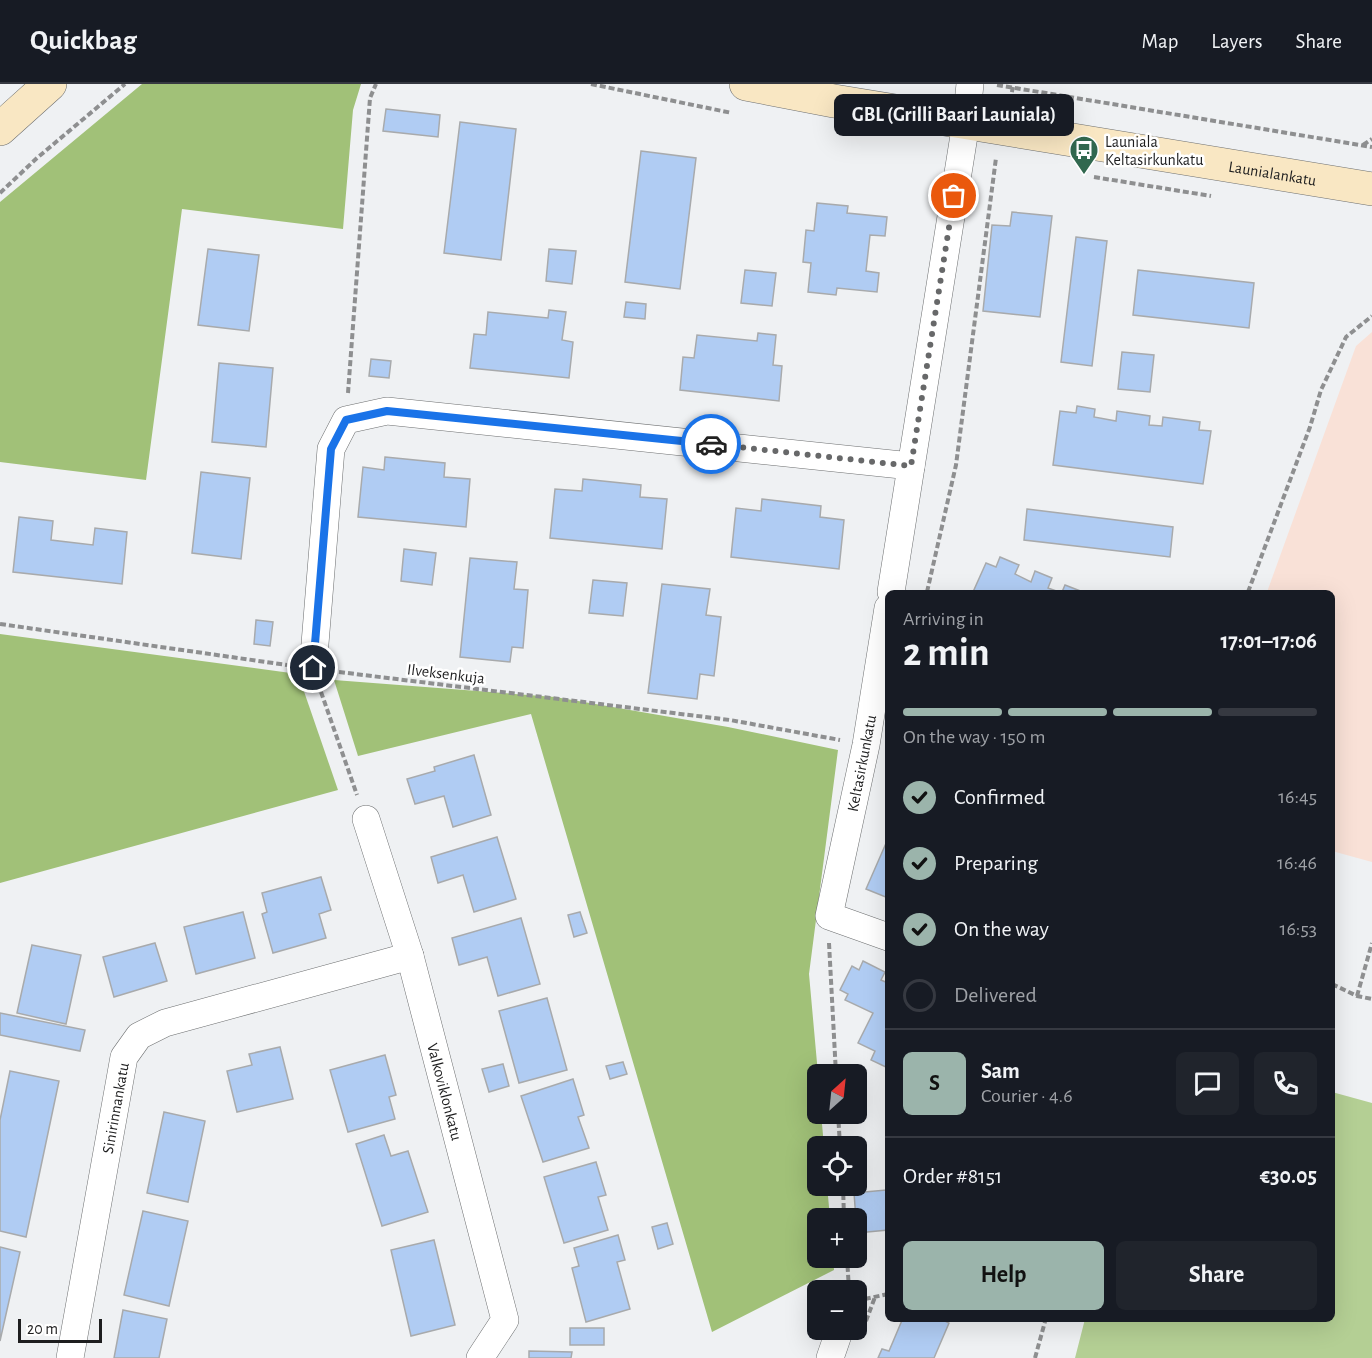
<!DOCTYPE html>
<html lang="en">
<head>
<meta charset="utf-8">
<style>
	body { margin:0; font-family:"Alegreya Sans",sans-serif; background:#20242c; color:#f1f3f6; height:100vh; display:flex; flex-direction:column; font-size:22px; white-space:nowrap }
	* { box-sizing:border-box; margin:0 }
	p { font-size:20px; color:#9ea1a6 }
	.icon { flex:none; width:33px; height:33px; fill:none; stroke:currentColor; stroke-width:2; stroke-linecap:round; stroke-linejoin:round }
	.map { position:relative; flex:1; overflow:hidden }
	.side { position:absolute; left:885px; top:506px; width:450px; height:732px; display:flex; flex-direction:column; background:#171b24; border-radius:9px; box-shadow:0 6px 24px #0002 }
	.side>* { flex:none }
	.needle { width:39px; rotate:27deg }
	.tools { position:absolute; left:807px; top:980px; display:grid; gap:12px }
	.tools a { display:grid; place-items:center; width:60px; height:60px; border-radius:9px; background:#171b24; box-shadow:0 6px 24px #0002; font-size:30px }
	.scale { position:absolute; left:18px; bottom:15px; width:84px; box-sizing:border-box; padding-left:6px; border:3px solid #1e1e1f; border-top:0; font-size:16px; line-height:21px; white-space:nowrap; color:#1e1e1f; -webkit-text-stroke:4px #fff; paint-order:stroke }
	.pin { position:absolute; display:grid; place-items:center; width:51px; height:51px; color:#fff; margin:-26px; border:3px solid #fff; border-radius:50%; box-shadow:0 2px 6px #0007 }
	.courier { position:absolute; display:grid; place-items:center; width:60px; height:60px; margin:-30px; border:4px solid #1a73e8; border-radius:50%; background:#fff; color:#222; box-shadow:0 2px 8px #0007 }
	.bubble { position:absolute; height:42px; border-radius:9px; background:#171b24; box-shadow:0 6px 24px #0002; font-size:20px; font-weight:600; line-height:42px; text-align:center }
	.summary em { font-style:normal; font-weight:600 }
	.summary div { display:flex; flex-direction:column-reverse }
	.summary { display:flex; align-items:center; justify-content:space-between; height:102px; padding:0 18px }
	h1 { font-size:39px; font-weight:600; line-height:45px }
	.bar { display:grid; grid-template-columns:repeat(4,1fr); gap:9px 6px; align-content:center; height:72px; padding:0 18px }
	.bar i { height:8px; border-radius:4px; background:#363941 }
	.bar .active { background:#9bb4ab }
	.bar p { grid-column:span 4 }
	.line { display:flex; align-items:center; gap:15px; padding:0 18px; border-top:2px solid #363941 }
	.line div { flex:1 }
	.round { display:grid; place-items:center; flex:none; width:63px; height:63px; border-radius:9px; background:#20242c }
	ol { padding:0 18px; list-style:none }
	li { display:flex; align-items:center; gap:18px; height:66px }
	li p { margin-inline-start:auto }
	li .icon { padding:6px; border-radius:50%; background:#9bb4ab; color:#111; stroke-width:4 }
	li:last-child { color:#9ea1a6 }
	li i { width:33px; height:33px; border:3px solid #363941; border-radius:50% }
	.cta { display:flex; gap:12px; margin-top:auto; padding:12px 18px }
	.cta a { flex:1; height:69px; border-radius:9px; background:#9bb4ab; color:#111; font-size:24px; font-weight:600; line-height:69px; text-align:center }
	.cta a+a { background:#20242c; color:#f1f3f6 }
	header { display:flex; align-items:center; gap:36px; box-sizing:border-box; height:84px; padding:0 30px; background:#171b24; border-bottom:2px solid #363941 }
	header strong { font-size:28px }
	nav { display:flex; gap:33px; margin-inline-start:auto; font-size:21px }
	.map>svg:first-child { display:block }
	.education { fill:#f9e1d7 }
	.green { fill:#b4cf94 }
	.forest { fill:#a1c178 }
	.building { fill:#b0ccf3; stroke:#a8aaac; stroke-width:1.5 }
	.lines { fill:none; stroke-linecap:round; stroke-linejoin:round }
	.street-casing { stroke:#6d6f70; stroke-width:28 }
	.secondary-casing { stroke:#6d6f70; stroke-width:34 }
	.path { stroke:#8e8f90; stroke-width:4; stroke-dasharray:6 3; stroke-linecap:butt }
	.street { stroke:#fff; stroke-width:27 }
	.secondary { stroke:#f9e7c3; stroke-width:33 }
	.done { stroke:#676869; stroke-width:6; stroke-dasharray:0 10.8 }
	.route { stroke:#1a73e8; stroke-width:8 }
	.labels { text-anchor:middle; stroke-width:5; stroke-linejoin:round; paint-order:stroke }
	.poi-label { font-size:16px; fill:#1e1e1f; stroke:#fff; text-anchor:start }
	.street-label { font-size:16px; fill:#1e1e1f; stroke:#fff }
</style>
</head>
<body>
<header>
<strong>Quickbag</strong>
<nav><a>Map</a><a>Layers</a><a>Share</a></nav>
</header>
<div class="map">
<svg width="1372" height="1274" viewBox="0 0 1372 1274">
	<rect width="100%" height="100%" fill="#eff1f3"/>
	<path class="education" d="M 1372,248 L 1372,778 L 1332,767 L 1332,508 L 1267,508 L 1356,262 Z"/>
	<path class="green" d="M 1332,1008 L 1372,1019 L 1372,1274 L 1075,1274 L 1085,1235 L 1332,1234 Z"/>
	<g class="forest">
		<path d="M 142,0 L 361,0 L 353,26 L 343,145 L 182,125 L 146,396 L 0,378 L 0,118 Z"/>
		<path d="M 0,550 L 298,590 L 338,706 L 0,799 Z"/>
		<path d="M 334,596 L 555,613 L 728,643 L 838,666 L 809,890 L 818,990 L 818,1029 L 821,1029 L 824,1062 L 818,1062 L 818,1101 L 827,1101 L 830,1134 L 818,1134 L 818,1173 L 833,1173 L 834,1186 L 712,1248 L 531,630 L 358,672 Z"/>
	</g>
	<g class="building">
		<path d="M 386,25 L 440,31 L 438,53 L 383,47 Z"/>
		<path d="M 460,38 L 516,45 L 501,176 L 444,169 Z"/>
		<path d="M 641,67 L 696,74 L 680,205 L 625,198 Z"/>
		<path d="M 817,119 L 848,122 L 847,129 L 887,133 L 885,152 L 870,151 L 866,187 L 879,189 L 877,208 L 837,204 L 836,211 L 808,208 L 811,179 L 803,178 L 806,146 L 814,147 Z"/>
		<path d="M 1012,128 L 1052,132 L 1040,233 L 983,227 L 992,141 L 1010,142 Z"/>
		<path d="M 1076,153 L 1107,157 L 1092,282 L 1061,278 Z"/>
		<path d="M 208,165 L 259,171 L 249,247 L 198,241 Z"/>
		<path d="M 549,165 L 576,167 L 572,200 L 546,197 Z"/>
		<path d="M 745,186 L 776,189 L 772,222 L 741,219 Z"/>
		<path d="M 1138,186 L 1254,199 L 1249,244 L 1133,231 Z"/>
		<path d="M 626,218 L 646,220 L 645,235 L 624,233 Z"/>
		<path d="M 549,226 L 566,228 L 562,256 L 573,258 L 569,294 L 470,284 L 474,250 L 486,251 L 488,228 L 548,234 Z"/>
		<path d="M 758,249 L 776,251 L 773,281 L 782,282 L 779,317 L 680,306 L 683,273 L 694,274 L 697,251 L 757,257 Z"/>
		<path d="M 1122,268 L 1154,271 L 1150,308 L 1118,305 Z"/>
		<path d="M 371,275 L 391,277 L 389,294 L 369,292 Z"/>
		<path d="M 219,279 L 273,284 L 266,363 L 212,358 Z"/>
		<path d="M 1077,322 L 1095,325 L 1094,333 L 1116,337 L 1117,327 L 1150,332 L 1149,341 L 1162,342 L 1163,333 L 1200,338 L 1199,346 L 1211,347 L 1203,400 L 1053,381 L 1060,327 L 1076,329 Z"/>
		<path d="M 385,373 L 445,379 L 444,393 L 470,395 L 466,443 L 358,433 L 363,383 L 384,386 Z"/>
		<path d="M 201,388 L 250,394 L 241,475 L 192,469 Z"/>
		<path d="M 583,395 L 641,401 L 640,413 L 667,415 L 662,465 L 550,454 L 555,405 L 582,407 Z"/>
		<path d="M 762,415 L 821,422 L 820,433 L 844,436 L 839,485 L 731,473 L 736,424 L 761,427 Z"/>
		<path d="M 1027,425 L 1173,443 L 1170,473 L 1024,456 Z"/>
		<path d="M 19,433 L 53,437 L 51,456 L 93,461 L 95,444 L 127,448 L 122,500 L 13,488 Z"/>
		<path d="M 404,465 L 436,469 L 432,501 L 401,497 Z"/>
		<path d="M 1000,473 L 1019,481 L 1015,490 L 1031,498 L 1035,487 L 1052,494 L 1048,504 L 1059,508 L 973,508 L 986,479 L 996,483 Z"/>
		<path d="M 470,474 L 517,478 L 514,505 L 528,506 L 523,564 L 512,563 L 510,578 L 460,573 Z"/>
		<path d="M 593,496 L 627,499 L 623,532 L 589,529 Z"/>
		<path d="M 662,500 L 710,505 L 706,531 L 721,533 L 714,592 L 700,590 L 697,615 L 648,609 Z"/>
		<path d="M 1065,501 L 1083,508 L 1062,508 Z"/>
		<path d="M 256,536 L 273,538 L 270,562 L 254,560 Z"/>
		<path d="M 474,671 L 491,731 L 453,743 L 444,712 L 415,720 L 407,695 L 435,687 L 434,683 Z"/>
		<path d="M 497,753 L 516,815 L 474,828 L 463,791 L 438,799 L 431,773 Z"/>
		<path d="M 887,757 L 888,758 L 888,814 L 866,805 Z"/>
		<path d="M 321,793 L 331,826 L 319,830 L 326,854 L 273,869 L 262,830 L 267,828 L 262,809 Z"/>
		<path d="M 243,828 L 255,874 L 196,890 L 184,843 Z"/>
		<path d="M 580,828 L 587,849 L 574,853 L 568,831 Z"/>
		<path d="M 521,834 L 540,900 L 498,912 L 487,873 L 459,881 L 452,854 Z"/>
		<path d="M 155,859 L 167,897 L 114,913 L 103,873 Z"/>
		<path d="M 32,861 L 81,871 L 66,940 L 17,929 Z"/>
		<path d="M 863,877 L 885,888 L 881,896 L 888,899 L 888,984 L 871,976 L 875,967 L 858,959 L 873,929 L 845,916 L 848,910 L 840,906 L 852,882 L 859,886 Z"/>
		<path d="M 547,914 L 567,986 L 519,999 L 499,927 Z"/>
		<path d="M 0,929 L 85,946 L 80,967 L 0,951 Z"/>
		<path d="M 280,963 L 293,1015 L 237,1028 L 227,987 L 252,981 L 249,970 Z"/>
		<path d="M 385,971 L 396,1011 L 389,1013 L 395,1035 L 348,1048 L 330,986 Z"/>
		<path d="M 623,978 L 627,990 L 610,995 L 606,982 Z"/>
		<path d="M 503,980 L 509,1002 L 489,1008 L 482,985 Z"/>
		<path d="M 10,987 L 59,997 L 26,1153 L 0,1147 L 0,1036 Z"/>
		<path d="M 573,995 L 584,1031 L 578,1033 L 589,1064 L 543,1078 L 521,1012 Z"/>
		<path d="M 164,1028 L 205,1037 L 188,1118 L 147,1109 Z"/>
		<path d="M 384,1051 L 391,1072 L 408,1067 L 428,1128 L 382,1142 L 356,1060 Z"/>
		<path d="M 596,1078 L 606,1111 L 598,1113 L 608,1146 L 564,1159 L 544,1093 Z"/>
		<path d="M 886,1106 L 888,1146 L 857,1149 L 854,1109 Z"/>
		<path d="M 143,1127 L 188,1137 L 169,1222 L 124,1211 Z"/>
		<path d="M 667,1139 L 673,1160 L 658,1165 L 652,1143 Z"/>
		<path d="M 618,1151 L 625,1176 L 617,1178 L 630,1225 L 586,1238 L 572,1184 L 579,1182 L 574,1164 Z"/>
		<path d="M 434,1156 L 455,1241 L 411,1252 L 391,1166 Z"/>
		<path d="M 0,1163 L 20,1168 L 0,1257 Z"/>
		<path d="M 123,1226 L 167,1235 L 159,1274 L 114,1274 Z"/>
		<path d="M 903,1234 L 939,1234 L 949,1239 L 934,1274 L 878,1274 L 882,1265 L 889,1267 Z"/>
		<rect x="570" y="1244" width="34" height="17"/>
		<path d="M 529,1267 L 572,1268 L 571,1274 L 529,1274 Z"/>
	</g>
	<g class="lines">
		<g class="street-casing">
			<g id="street">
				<path d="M 891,508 L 966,39 L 970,0"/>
				<path d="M 888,524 L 866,661 L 829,832 L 888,853"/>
				<path d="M 313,584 L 331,365 L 346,336 L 387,327 L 911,382"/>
				<path id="s1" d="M 366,735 L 410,872 L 505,1236 L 480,1274"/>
				<path id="s2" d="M 70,1274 L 124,973 L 139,952 L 165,939 L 410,872"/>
				<path d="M 830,1274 L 840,1245"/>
			</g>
		</g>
		<g class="secondary-casing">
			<g id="secondary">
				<path id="s3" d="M 746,0 L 834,17 L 1372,105"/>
				<path d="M 0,45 L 50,0"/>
			</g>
		</g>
		<g class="path">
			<path d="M 591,0 L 732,29"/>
			<path d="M 997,1 L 1372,63"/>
			<path d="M 1010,17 L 1013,3"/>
			<path d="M 1363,61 L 1372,55"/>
			<path d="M 1094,93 L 1211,112"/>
			<path d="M 0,109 L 37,74 L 125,0"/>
			<path d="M 348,309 L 370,14 L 376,0"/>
			<path d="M 927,508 L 956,381 L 996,74"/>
			<path d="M 1248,508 L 1310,343 L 1321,306 L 1346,253 L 1372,232"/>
			<path d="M 0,540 L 287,581"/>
			<path d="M 339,588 L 730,636 L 840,656"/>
			<path d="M 321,608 L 357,711"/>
			<path d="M 829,859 L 836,990"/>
			<path d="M 1332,900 L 1357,912 L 1372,915"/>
			<path d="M 1357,912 L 1372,859"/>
			<path d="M 838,1029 L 840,1062"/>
			<path d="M 843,1101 L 844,1134"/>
			<path d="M 847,1173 L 849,1206"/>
			<path d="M 856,1217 L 888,1210"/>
			<path d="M 866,1237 L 875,1213"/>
			<path d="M 1035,1274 L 1046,1234"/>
		</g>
		<use href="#street" class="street"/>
		<use href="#secondary" class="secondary"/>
	</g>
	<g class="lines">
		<path class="done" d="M 711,360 L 911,382 L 954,112"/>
		<path class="route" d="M 313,584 L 331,365 L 346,336 L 387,327 L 711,360"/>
	</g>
	<defs>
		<g id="bus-pin" transform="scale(1.5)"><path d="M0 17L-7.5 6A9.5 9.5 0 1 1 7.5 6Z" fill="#31684f" stroke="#fff"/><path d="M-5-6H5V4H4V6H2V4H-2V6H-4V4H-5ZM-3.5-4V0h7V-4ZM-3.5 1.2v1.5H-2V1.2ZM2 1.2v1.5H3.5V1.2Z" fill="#fff"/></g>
	</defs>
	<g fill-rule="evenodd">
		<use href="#bus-pin" x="1084" y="66"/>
	</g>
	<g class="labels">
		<g class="poi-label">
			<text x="1105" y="63">Launiala<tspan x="1105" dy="18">Keltasirkunkatu</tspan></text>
		</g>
		<g class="street-label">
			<text dy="6" stroke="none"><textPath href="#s3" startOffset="534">Launialankatu</textPath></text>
			<text transform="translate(446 589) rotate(7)" y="6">Ilveksenkuja</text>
			<text transform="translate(861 679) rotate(-79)" y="6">Keltasirkunkatu</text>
			<text dy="6" stroke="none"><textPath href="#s1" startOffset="284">Valkoviklonkatu</textPath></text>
			<text dy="6" stroke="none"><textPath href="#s2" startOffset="254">Sinirinnankatu</textPath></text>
		</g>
	</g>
</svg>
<div class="tools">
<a><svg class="needle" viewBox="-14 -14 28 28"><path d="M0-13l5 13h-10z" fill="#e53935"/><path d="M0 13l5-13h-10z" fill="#9ea1a6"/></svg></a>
<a><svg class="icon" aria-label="locate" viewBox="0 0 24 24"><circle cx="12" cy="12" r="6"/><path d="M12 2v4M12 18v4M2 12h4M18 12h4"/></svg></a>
<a>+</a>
<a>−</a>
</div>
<div class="scale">20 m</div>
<div class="pin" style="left:954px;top:112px;background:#ea580c"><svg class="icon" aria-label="bag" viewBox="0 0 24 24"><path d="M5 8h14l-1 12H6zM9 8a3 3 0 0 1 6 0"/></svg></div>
<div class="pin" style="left:313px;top:584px;background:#1f2937"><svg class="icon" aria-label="home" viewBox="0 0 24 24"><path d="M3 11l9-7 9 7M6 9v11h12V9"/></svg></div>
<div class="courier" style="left:711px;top:360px"><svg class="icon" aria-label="car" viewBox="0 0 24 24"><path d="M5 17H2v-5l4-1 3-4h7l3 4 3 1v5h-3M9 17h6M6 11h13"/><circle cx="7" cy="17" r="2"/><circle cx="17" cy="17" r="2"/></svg></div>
<div class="bubble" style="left:834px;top:10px;width:240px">GBL (Grilli Baari Launiala)</div>
<section class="side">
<div class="summary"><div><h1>2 min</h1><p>Arriving in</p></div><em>17:01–17:06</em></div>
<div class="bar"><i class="active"></i><i class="active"></i><i class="active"></i><i></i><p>On the way · 150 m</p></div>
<ol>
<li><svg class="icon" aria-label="check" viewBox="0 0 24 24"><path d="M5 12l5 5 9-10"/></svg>Confirmed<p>16:45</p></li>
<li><svg class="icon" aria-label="check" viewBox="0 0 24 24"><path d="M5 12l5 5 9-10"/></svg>Preparing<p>16:46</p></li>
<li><svg class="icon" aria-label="check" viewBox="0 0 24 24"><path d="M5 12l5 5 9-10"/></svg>On the way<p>16:53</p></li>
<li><i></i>Delivered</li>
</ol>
<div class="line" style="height:108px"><b class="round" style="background:#9bb4ab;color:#111">S</b><div><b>Sam</b><p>Courier · 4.6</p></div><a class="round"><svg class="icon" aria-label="chat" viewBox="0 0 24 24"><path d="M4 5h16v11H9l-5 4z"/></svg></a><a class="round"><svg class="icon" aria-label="phone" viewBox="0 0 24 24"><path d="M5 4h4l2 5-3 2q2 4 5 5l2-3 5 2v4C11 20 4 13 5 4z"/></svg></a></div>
<div class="line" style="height:78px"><div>Order #8151</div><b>€30.05</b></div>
<div class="cta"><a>Help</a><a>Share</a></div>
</section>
</div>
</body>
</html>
